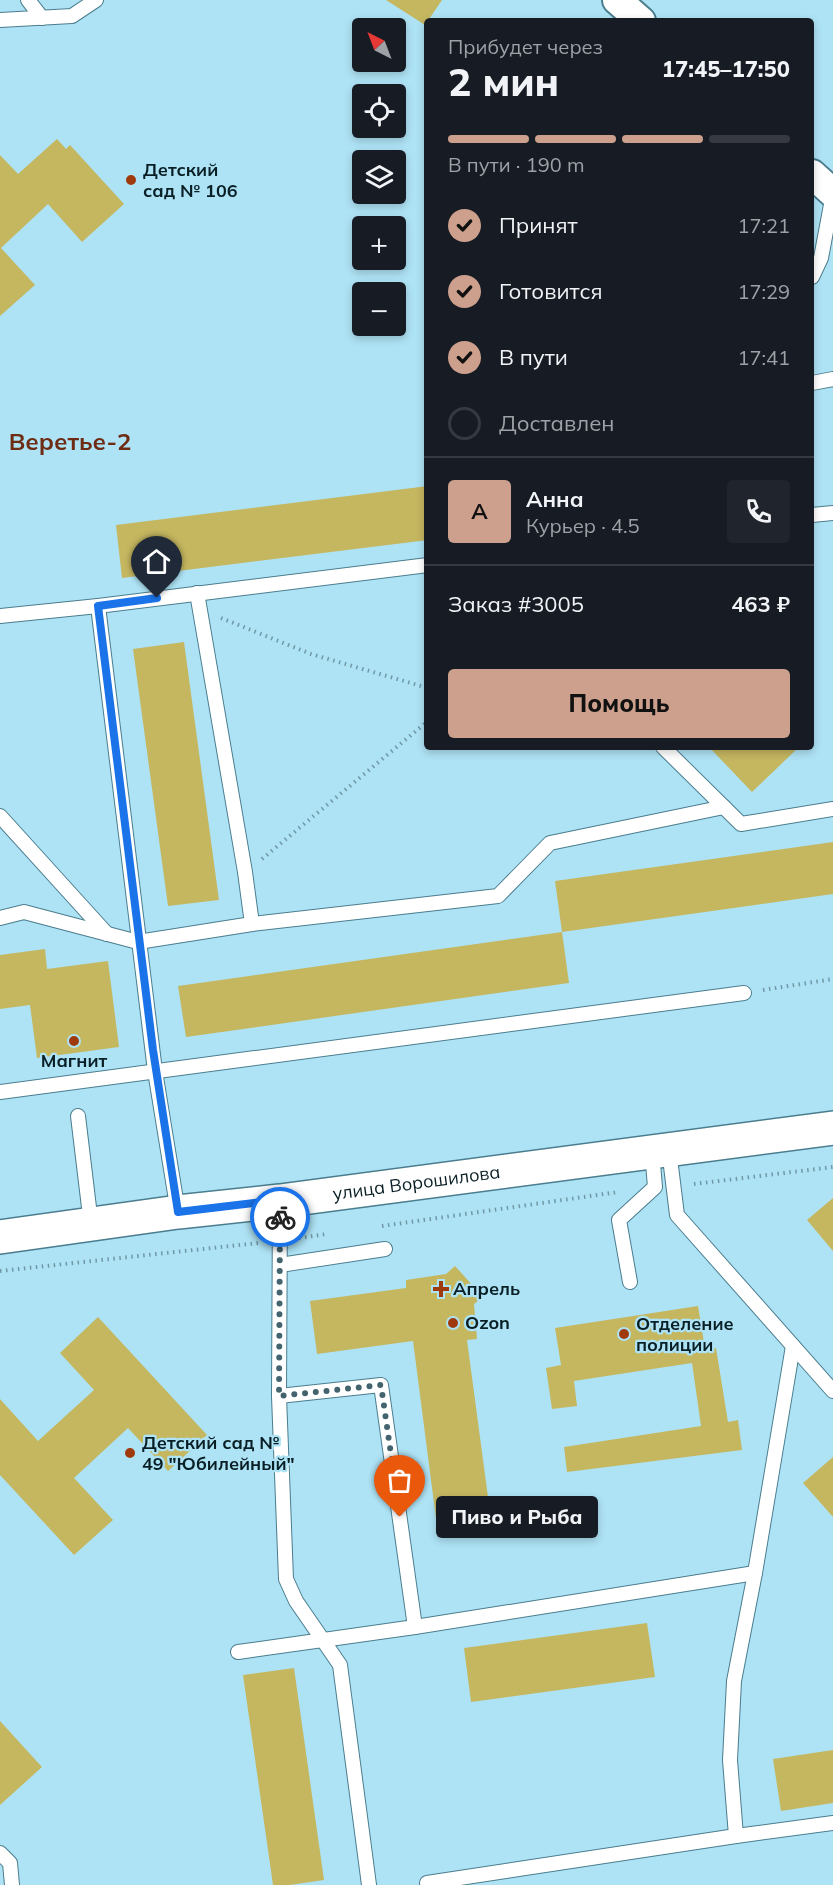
<!DOCTYPE html>
<html lang="ru">
<head>
<meta charset="utf-8">
<style>
	body { margin:0; font-family:Mulish,sans-serif; background:#20242c; color:#f1f3f6; height:100vh; display:flex; flex-direction:column; font-size:22px; white-space:nowrap }
	* { box-sizing:border-box; margin:0 }
	p { font-size:20px; color:#9ea1a6 }
	.icon { flex:none; width:33px; height:33px; fill:none; stroke:currentColor; stroke-width:2; stroke-linecap:round; stroke-linejoin:round }
	.map { position:relative; flex:1; overflow:hidden }
	.side { position:absolute; left:424px; top:18px; width:390px; height:732px; display:flex; flex-direction:column; background:#171b24; border-radius:6px; box-shadow:0 3px 9px #0003 }
	.side>* { flex:none }
	.needle { width:39px; rotate:318deg }
	.controls { position:absolute; left:352px; top:18px; display:grid; gap:12px }
	.controls a { display:grid; place-items:center; width:54px; height:54px; border-radius:6px; background:#171b24; box-shadow:0 3px 9px #0003; font-size:30px }
	.pin { position:absolute; display:grid; place-items:center; width:51px; height:51px; color:#fff; margin:-62px -26px; border-radius:50% 50% 50% 0; rotate:-45deg; box-shadow:0 0 6px #0007 }
	.pin .icon { rotate:45deg }
	.courier { position:absolute; display:grid; place-items:center; width:60px; height:60px; margin:-30px; border:4px solid #1a73e8; border-radius:50%; background:#fff; color:#222; box-shadow:0 2px 8px #0007 }
	.bubble { position:absolute; height:42px; border-radius:6px; background:#171b24; box-shadow:0 3px 9px #0003; font-size:20px; font-weight:800; line-height:42px; text-align:center }
	.headline em { font-style:normal; font-weight:800 }
	.headline div { display:flex; flex-direction:column-reverse }
	.headline { display:flex; align-items:center; justify-content:space-between; height:102px; padding:0 24px }
	h1 { font-size:39px; font-weight:800; line-height:45px }
	.bar { display:grid; grid-template-columns:repeat(4,1fr); gap:9px 6px; align-content:center; height:72px; padding:0 24px }
	.bar i { height:8px; border-radius:4px; background:#363941 }
	.bar .current { background:#cca08d }
	.bar p { grid-column:span 4 }
	.line { display:flex; align-items:center; gap:15px; padding:0 24px; border-top:2px solid #363941 }
	.line div { flex:1 }
	.round { display:grid; place-items:center; flex:none; width:63px; height:63px; border-radius:6px; background:#20242c }
	ol { padding:0 24px; list-style:none }
	li { display:flex; align-items:center; gap:18px; height:66px }
	li p { margin-inline-start:auto }
	li .icon { padding:6px; border-radius:50%; background:#cca08d; color:#111; stroke-width:4 }
	li:last-child { color:#9ea1a6 }
	li i { width:33px; height:33px; border:3px solid #363941; border-radius:50% }
	.cta { display:flex; gap:12px; margin-top:auto; padding:12px 24px }
	.cta a { flex:1; height:69px; border-radius:6px; background:#cca08d; color:#111; font-size:24px; font-weight:800; line-height:69px; text-align:center }
	.map>svg:first-child { display:block }
	.building { fill:#c5b760 }
	.lines { fill:none; stroke-linecap:round; stroke-linejoin:round }
	.lane-casing { stroke:#4a7d8d; stroke-width:16 }
	.street-casing { stroke:#4a7d8d; stroke-width:32 }
	.secondary-casing { stroke:#4a7d8d; stroke-width:36 }
	.path { stroke:#6f99a6; stroke-width:4; stroke-dasharray:1.5 4.5; stroke-linecap:butt }
	.lane { stroke:#fff; stroke-width:14 }
	.street { stroke:#fff; stroke-width:28 }
	.secondary { stroke:#fff; stroke-width:33 }
	.done { stroke:#43646e; stroke-width:6; stroke-dasharray:0 10.8 }
	.route { stroke:#1a73e8; stroke-width:8 }
	.poi-dot { fill:#9f3a0d; stroke:#aee3f5; stroke-width:2 }
	.labels { text-anchor:middle; stroke-width:4.5; stroke-linejoin:round; paint-order:stroke }
	.poi-label { font-size:18px; font-weight:bold; fill:#091f25; stroke:#aee3f5; text-anchor:start }
	.street-label { font-size:18px; fill:#091f25; stroke:#aee3f5 }
	.district-label { font-size:24px; font-weight:bold; fill:#6d2c13; stroke:#aee3f5 }
</style>
</head>
<body>
<div class="map">
<svg width="833" height="1885" viewBox="0 0 833 1885">
	<rect width="100%" height="100%" fill="#aee3f5"/>
	<g class="building">
		<path d="M 386,0 L 442,0 L 425,25 Z"/>
		<path d="M 57,139 L 66,149 L 70,145 L 124,204 L 82,242 L 48,204 L 1,248 L 35,285 L 0,316 L 0,155 L 18,174 Z"/>
		<path d="M 428,486 L 428,540 L 122,578 L 116,525 Z"/>
		<path d="M 184,642 L 219,900 L 168,906 L 133,649 Z"/>
		<path d="M 709,747 L 799,747 L 752,792 Z"/>
		<path d="M 833,842 L 833,894 L 562,932 L 555,881 Z"/>
		<path d="M 562,932 L 569,983 L 186,1037 L 178,986 Z"/>
		<path d="M 45,949 L 47,969 L 108,961 L 119,1047 L 37,1058 L 30,1005 L 0,1009 L 0,955 Z"/>
		<path d="M 833,1198 L 833,1251 L 807,1220 Z"/>
		<path d="M 455,1266 L 483,1297 L 474,1304 L 477,1339 L 467,1340 L 492,1527 L 438,1534 L 413,1341 L 317,1354 L 310,1301 L 406,1288 L 406,1280 L 446,1274 Z"/>
		<path d="M 698,1306 L 705,1349 L 716,1348 L 728,1422 L 738,1420 L 742,1450 L 567,1472 L 564,1447 L 701,1426 L 692,1363 L 574,1381 L 577,1406 L 552,1409 L 546,1368 L 561,1365 L 555,1328 Z"/>
		<path d="M 98,1317 L 207,1435 L 168,1471 L 128,1428 L 74,1478 L 113,1520 L 74,1555 L 0,1475 L 0,1399 L 38,1441 L 94,1390 L 60,1353 Z"/>
		<path d="M 833,1457 L 833,1517 L 803,1483 Z"/>
		<path d="M 647,1623 L 655,1677 L 471,1702 L 464,1648 Z"/>
		<path d="M 294,1668 L 324,1880 L 290,1885 L 273,1885 L 243,1675 Z"/>
		<path d="M 0,1721 L 42,1767 L 0,1805 Z"/>
		<path d="M 833,1750 L 833,1803 L 781,1811 L 773,1759 Z"/>
	</g>
	<g class="lines">
		<g class="lane-casing">
			<g id="lane">
				<path d="M 28,0 L 42,18"/>
				<path d="M 0,20 L 72,16 L 96,0"/>
				<path d="M 812,277 L 821,258 L 833,194"/>
				<path d="M 812,383 L 833,379"/>
				<path d="M 812,515 L 833,513"/>
				<path d="M 98,606 L 155,1071 L 178,1212"/>
				<path d="M 0,616 L 98,606 L 428,565"/>
				<path d="M 663,747 L 741,824 L 833,809"/>
				<path d="M 0,816 L 107,934"/>
				<path d="M 0,918 L 24,912 L 138,942 L 252,924 L 245,872 L 197,593"/>
				<path d="M 252,924 L 498,896 L 550,843 L 724,807"/>
				<path d="M 0,1092 L 744,993"/>
				<path d="M 78,1116 L 91,1224"/>
				<path d="M 669,1150 L 677,1215 L 833,1391"/>
				<path d="M 280,1201 L 279,1396 L 286,1579 L 296,1601 L 340,1665 L 369,1885"/>
				<path d="M 280,1265 L 385,1249"/>
				<path d="M 630,1282 L 619,1220 L 655,1187 L 652,1152"/>
				<path d="M 279,1396 L 381,1385 L 415,1627"/>
				<path d="M 238,1652 L 415,1627 L 755,1573"/>
				<path d="M 736,1836 L 730,1760 L 734,1681 L 755,1573 L 793,1346"/>
				<path d="M 0,1853 L 10,1863 L 12,1885"/>
				<path d="M 427,1883 L 736,1836 L 833,1823"/>
			</g>
		</g>
		<g class="street-casing">
			<g id="street">
				<path d="M 617,0 L 641,21"/>
				<path d="M 812,174 L 833,193"/>
			</g>
		</g>
		<g class="secondary-casing">
			<g id="secondary">
				<path id="s1" d="M 0,1237 L 178,1212 L 280,1201 L 833,1128"/>
			</g>
		</g>
		<g class="path">
			<path d="M 221,618 L 311,654 L 428,688"/>
			<path d="M 262,859 L 428,721"/>
			<path d="M 763,990 L 833,979"/>
			<path d="M 694,1184 L 833,1167"/>
			<path d="M 382,1226 L 618,1192"/>
			<path d="M 299,1238 L 327,1234"/>
			<path d="M 0,1271 L 258,1243"/>
		</g>
		<use href="#lane" class="lane"/>
		<use href="#street" class="street"/>
		<use href="#secondary" class="secondary"/>
	</g>
	<g class="lines">
		<path class="done" d="M 280,1217 L 279,1396 L 381,1385 L 400,1517"/>
		<path class="route" d="M 157,598 L 98,606 L 153,1050 L 178,1212 L 280,1200 L 280,1217"/>
	</g>
	<g class="poi-dot">
		<circle cx="131" cy="180" r="6"/>
		<circle cx="74" cy="1041" r="6"/>
		<path d="M438 1280h6v6h6v6h-6v6h-6v-6h-6v-6h6z"/>
		<circle cx="453" cy="1323" r="6"/>
		<circle cx="624" cy="1334" r="6"/>
		<circle cx="130" cy="1453" r="6"/>
	</g>
	<g class="labels">
		<g class="poi-label">
			<text x="143" y="176">Детский<tspan x="143" dy="21">сад № 106</tspan></text>
			<text x="74" y="1067" text-anchor="middle">Магнит</text>
			<text x="453" y="1295">Апрель</text>
			<text x="465" y="1329">Ozon</text>
			<text x="636" y="1330">Отделение<tspan x="636" dy="21">полиции</tspan></text>
			<text x="142" y="1449">Детский сад №<tspan x="142" dy="21">49 "Юбилейный"</tspan></text>
		</g>
		<g class="street-label">
			<text dy="6" stroke="none"><textPath href="#s1" startOffset="420">улица Ворошилова</textPath></text>
		</g>
		<g class="district-label">
			<text x="70" y="450">Веретье-2</text>
		</g>
	</g>
</svg>
<div class="controls">
<a><svg class="needle" viewBox="-14 -14 28 28"><path d="M0-13l5 13h-10z" fill="#e53935"/><path d="M0 13l5-13h-10z" fill="#9ea1a6"/></svg></a>
<a><svg class="icon" aria-label="locate" viewBox="0 0 24 24"><circle cx="12" cy="12" r="6"/><path d="M12 2v4M12 18v4M2 12h4M18 12h4"/></svg></a>
<a><svg class="icon" aria-label="layers" viewBox="0 0 24 24"><path d="M12 4l9 5-9 5-9-5zM3 14l9 5 9-5"/></svg></a>
<a>+</a>
<a>−</a>
</div>
<div class="pin" style="left:400px;top:1517px;background:#ea580c"><svg class="icon" aria-label="bag" viewBox="0 0 24 24"><path d="M5 8h14l-1 12H6zM9 8a3 3 0 0 1 6 0"/></svg></div>
<div class="pin" style="left:157px;top:598px;background:#1f2937"><svg class="icon" aria-label="home" viewBox="0 0 24 24"><path d="M3 11l9-7 9 7M6 9v11h12V9"/></svg></div>
<div class="courier" style="left:280px;top:1217px"><svg class="icon" aria-label="bike" viewBox="0 0 24 24"><circle cx="6" cy="16" r="4"/><circle cx="18" cy="16" r="4"/><path d="M6 16l4-8h5l3 8M10 8l3 8H6M13 5h3"/></svg></div>
<div class="bubble" style="left:436px;top:1496px;width:162px">Пиво и Рыба</div>
<section class="side">
<div class="headline"><div><h1>2 мин</h1><p>Прибудет через</p></div><em>17:45–17:50</em></div>
<div class="bar"><i class="current"></i><i class="current"></i><i class="current"></i><i></i><p>В пути · 190 m</p></div>
<ol>
<li><svg class="icon" aria-label="check" viewBox="0 0 24 24"><path d="M5 12l5 5 9-10"/></svg>Принят<p>17:21</p></li>
<li><svg class="icon" aria-label="check" viewBox="0 0 24 24"><path d="M5 12l5 5 9-10"/></svg>Готовится<p>17:29</p></li>
<li><svg class="icon" aria-label="check" viewBox="0 0 24 24"><path d="M5 12l5 5 9-10"/></svg>В пути<p>17:41</p></li>
<li><i></i>Доставлен</li>
</ol>
<div class="line" style="height:108px"><b class="round" style="background:#cca08d;color:#111">А</b><div><b>Анна</b><p>Курьер · 4.5</p></div><a class="round"><svg class="icon" aria-label="phone" viewBox="0 0 24 24"><path d="M5 4h4l2 5-3 2q2 4 5 5l2-3 5 2v4C11 20 4 13 5 4z"/></svg></a></div>
<div class="line" style="height:78px"><div>Заказ #3005</div><b>463 ₽</b></div>
<div class="cta"><a>Помощь</a></div>
</section>
</div>
</body>
</html>
